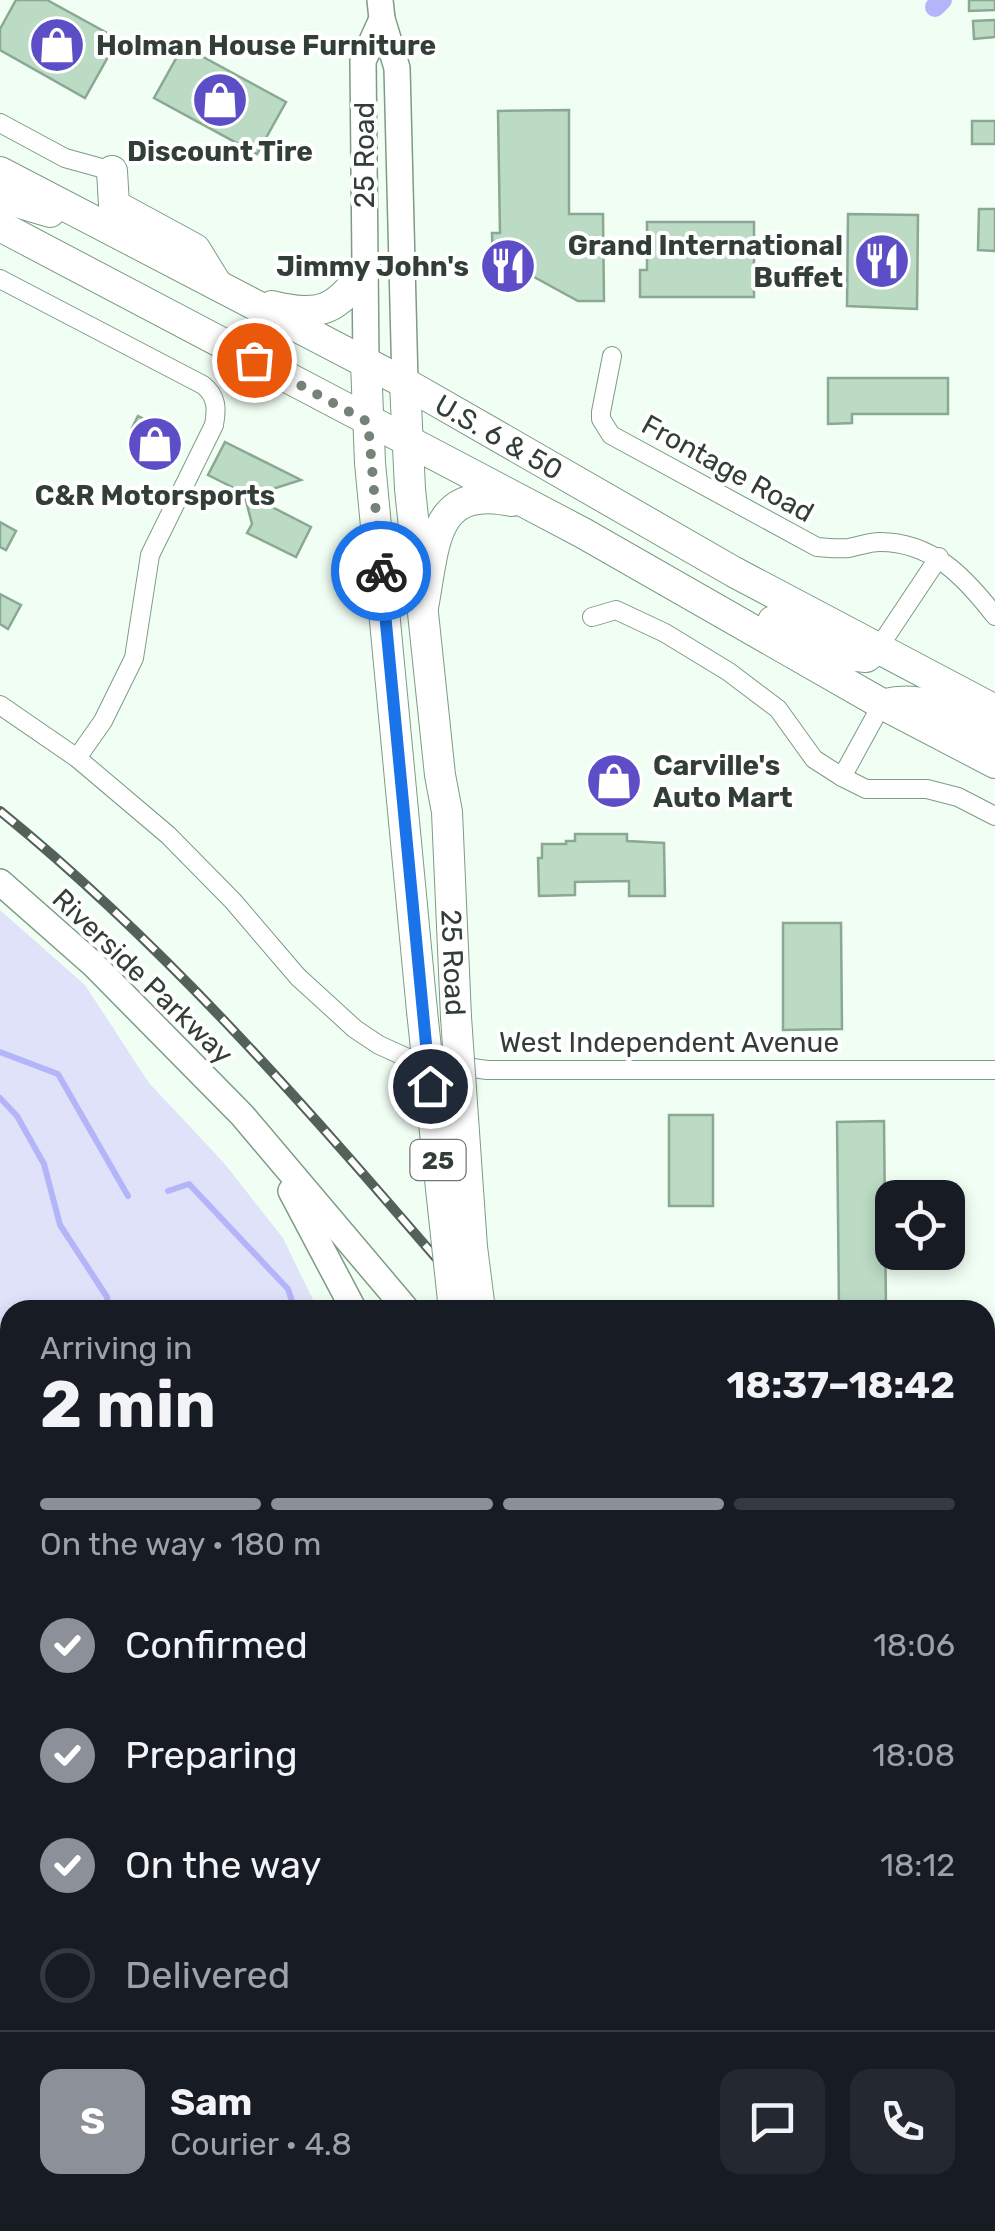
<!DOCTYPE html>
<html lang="en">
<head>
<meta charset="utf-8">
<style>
	body { margin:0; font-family:Rubik,sans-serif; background:#242831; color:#f1f3f6; height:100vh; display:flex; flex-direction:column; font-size:38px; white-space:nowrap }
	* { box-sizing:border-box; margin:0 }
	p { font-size:32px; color:#9ea1a6 }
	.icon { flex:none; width:55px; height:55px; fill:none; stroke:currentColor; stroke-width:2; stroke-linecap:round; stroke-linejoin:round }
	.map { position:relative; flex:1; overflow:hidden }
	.sheet { position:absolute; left:0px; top:1300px; width:995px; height:932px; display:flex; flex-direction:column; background:#171b24; border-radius:30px 30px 0 0; box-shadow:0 5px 15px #0003 }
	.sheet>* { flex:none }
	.controls { position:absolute; left:875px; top:1180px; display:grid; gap:20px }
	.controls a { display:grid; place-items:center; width:90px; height:90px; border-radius:20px; background:#171b24; box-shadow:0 5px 15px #0003; font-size:50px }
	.pin { position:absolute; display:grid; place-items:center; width:85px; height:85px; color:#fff; margin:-42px; border:5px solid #fff; border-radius:50%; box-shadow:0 2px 10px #0007 }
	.courier { position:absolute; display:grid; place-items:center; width:100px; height:100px; margin:-50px; border:8px solid #1a73e8; border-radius:50%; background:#fff; color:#222; box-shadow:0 2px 12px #0007 }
	.overview em { font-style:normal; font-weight:700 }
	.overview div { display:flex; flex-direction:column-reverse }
	.overview { display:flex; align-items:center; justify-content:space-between; height:170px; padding:0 40px }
	h1 { font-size:65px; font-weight:700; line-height:75px }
	.bar { display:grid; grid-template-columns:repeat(4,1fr); gap:15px 10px; align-content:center; height:120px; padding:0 40px }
	.bar i { height:12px; border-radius:8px; background:#363941 }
	.bar .selected { background:#8c9099 }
	.bar p { grid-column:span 4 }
	.line { display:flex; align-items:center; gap:25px; padding:0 40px; border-top:2px solid #363941 }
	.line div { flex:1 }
	.round { display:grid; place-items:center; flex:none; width:105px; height:105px; border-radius:20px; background:#242831 }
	ol { padding:0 40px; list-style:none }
	li { display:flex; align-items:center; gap:30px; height:110px }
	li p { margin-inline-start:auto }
	li .icon { padding:10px; border-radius:50%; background:#8c9099; color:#fff; stroke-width:4 }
	li:last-child { color:#9ea1a6 }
	li i { width:55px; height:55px; border:5px solid #363941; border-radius:50% }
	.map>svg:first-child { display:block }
	.green { fill:#e0e2fa }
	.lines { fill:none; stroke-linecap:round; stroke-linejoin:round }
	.stream { stroke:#b4b5f8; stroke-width:6 }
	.canal { stroke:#b4b5f8; stroke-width:20 }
	.building { fill:#bbdbc4; stroke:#8aa892; stroke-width:2.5 }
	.minor-casing { stroke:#7d9b85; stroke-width:20 }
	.secondary-casing { stroke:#7d9b85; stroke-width:28 }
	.primary-casing { stroke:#7d9b85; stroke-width:32 }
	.trunk-casing { stroke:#7d9b85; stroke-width:32 }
	.minor { stroke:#fff; stroke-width:18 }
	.secondary { stroke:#fff; stroke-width:25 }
	.primary { stroke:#fff; stroke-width:30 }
	.trunk { stroke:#fff; stroke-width:30 }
	.rail-casing { stroke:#546158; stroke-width:10 }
	.rail { stroke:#fff; stroke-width:6; stroke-dasharray:19; stroke-linecap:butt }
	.primary-bridge-casing { stroke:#7d9b85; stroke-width:32; stroke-linecap:butt }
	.primary-bridge { stroke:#fff; stroke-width:30 }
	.done { stroke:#758278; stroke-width:10; stroke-dasharray:0 18 }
	.route { stroke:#1a73e8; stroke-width:12 }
	.labels { text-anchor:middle; stroke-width:8; stroke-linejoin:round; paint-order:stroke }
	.shield { fill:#fff; stroke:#707972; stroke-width:2.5 }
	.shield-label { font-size:25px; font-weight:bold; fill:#323f36 }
	.poi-label { font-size:28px; font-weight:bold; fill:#323f36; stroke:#fff; text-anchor:start }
	.street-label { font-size:28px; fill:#323f36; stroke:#fff }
</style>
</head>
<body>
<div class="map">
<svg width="995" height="2231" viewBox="0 0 995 2231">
	<rect width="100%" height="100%" fill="#f1fef4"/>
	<path class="green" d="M 0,910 L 85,985 L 149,1083 L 224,1163 L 283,1238 L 318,1310 L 10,1310 L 10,2222 L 530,2224 L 533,2231 L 0,2231 Z"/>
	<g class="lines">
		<g class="stream">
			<path d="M 0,1052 L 58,1074 L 128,1196"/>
			<path d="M 0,1098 L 17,1116 L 44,1164 L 60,1225 L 107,1297 L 108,1310"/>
			<path d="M 168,1191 L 189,1184 L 288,1289 L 295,1310"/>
			<path d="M 985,1657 L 995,1660"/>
			<path d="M 0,1879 L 10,1897"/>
			<path d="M 297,2222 L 328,2231"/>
			<path d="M 361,2222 L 363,2231"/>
		</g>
		<path class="canal" d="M 935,7 L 942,0"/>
	</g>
	<g class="building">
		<path d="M 16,0 L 47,0 L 118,39 L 85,98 L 0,50 L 0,29 Z"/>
		<path d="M 969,0 L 995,0 L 995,10 L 969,11 Z"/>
		<path d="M 995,20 L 995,37 L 974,39 L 973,21 Z"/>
		<path d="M 183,46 L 286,102 L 257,154 L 154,98 Z"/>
		<path d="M 569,110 L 569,214 L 603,214 L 604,301 L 578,301 L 523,271 L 493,271 L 492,233 L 500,233 L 498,111 Z"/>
		<rect x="972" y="121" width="23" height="23"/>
		<path d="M 979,209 L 995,209 L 995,251 L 978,250 Z"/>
		<path d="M 848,214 L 918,215 L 917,309 L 847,306 Z"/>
		<path d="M 647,222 L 754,222 L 754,297 L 640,297 L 640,270 L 647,270 Z"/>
		<path d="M 828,378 L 948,378 L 948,414 L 852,414 L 852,423 L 828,424 Z"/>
		<path d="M 138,416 L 170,432 L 157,459 L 141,451 L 149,437 L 132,428 Z"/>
		<path d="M 225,442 L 301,480 L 269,490 L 272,507 L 311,527 L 296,557 L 247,533 L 252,524 L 244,493 L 208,475 Z"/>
		<path d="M 0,522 L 16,531 L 6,550 L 0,547 Z"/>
		<path d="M 0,594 L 21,605 L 8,629 L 0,624 Z"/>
		<path d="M 575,834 L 627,834 L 627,841 L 664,843 L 665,896 L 629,896 L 629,881 L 575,882 L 575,895 L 539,896 L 538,858 L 542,858 L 542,844 L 566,844 L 566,841 L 575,841 Z"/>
		<path d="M 783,923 L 841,923 L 842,1029 L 783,1030 Z"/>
		<rect x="669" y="1115" width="44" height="91"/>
		<path d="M 884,1121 L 886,1310 L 839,1310 L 837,1122 Z"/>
	</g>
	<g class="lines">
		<g class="minor-casing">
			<g id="minor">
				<path d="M 0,123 L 65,158 L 112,171"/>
				<path d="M 0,279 L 203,385 C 217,396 217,409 214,425 L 150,555 L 134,658 L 103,721 L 77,758"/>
				<path d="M 612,356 L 601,412 L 601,419 L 611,435 L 817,547 C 827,548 838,549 849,548 C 859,546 869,542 880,542 C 932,542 965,577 995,616"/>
				<path d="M 592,617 L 616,610 L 665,633 L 729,672 L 778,709 L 814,759 L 842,777 L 866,789 L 927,789 L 958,797 L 995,816"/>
				<path d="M 879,647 L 939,557"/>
				<path d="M 0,705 L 77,758 L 168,835 L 233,901 L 298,977 L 355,1029 L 379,1045 L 410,1059 L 487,1070 L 995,1070"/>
				<path d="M 842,777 L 882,704"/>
			</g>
		</g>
		<g class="secondary-casing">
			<g id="secondary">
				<path d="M 380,0 L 382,19 L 397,68 L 405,383"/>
				<path d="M 366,363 L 363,61 L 382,19"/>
				<path d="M 0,882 L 93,964 L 242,1115 L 407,1310"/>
				<path d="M 291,1191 L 354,1310"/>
				<path d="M 985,2035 L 995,2046"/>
			</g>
		</g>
		<g class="primary-casing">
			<g id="primary">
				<path d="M 366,363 L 370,463 L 422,1011"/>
				<path id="s1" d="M 405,383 L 410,489 L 440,775 L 447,812 L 456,1017"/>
				<path d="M 985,2061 L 995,2068"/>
				<path d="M 985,2105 L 995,2112"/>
			</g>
		</g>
		<g class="trunk-casing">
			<g id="trunk">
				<path d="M 112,171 L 114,205 L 195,249 L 216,283"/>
				<path id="s2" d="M 0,172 L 405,383 L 734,572 L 995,710"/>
				<path d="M 0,197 L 50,212"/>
				<path d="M 0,226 L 583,533 L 882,704 L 995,763"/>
				<path d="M 272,306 C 322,318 335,310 366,270"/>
				<path d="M 423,607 C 435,547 431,484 512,501"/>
				<path d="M 773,621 L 846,655 L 866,657 L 879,647"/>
				<path d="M 885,704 C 926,694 959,715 995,735"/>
			</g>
		</g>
		<use href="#minor" class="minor"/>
		<use href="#secondary" class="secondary"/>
		<use href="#primary" class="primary"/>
		<use href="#trunk" class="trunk"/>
		<g class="rail-casing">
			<g id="rail">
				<path d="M 0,811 C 181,958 329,1134 481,1310"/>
				<path d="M 985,1893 L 995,1904"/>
			</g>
		</g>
		<use href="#rail" class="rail"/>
		<g class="primary-bridge-casing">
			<g id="primary-bridge">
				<path d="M 422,1011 L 454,1310"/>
				<path d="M 456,1017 L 472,1247 L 480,1310"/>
			</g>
		</g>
		<use href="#primary-bridge" class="primary-bridge"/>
	</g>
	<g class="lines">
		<path class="done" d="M 254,360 L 368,422 L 381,571"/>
		<path class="route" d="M 381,571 L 430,1086"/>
	</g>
	<defs>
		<g id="shop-disc" transform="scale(2.875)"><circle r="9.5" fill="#5c4ec6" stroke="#fff"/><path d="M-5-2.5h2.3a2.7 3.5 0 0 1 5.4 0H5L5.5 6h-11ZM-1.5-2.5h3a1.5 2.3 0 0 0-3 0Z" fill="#fff"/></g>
		<g id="restaurant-disc" transform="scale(2.875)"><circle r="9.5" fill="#5c4ec6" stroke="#fff"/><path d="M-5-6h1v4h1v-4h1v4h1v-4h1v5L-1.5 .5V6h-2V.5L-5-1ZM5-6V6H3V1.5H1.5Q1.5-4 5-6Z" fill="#fff"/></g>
	</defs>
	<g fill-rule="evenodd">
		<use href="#shop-disc" x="57" y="45"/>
		<use href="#shop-disc" x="220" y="100"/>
		<use href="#restaurant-disc" x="882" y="261"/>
		<use href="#restaurant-disc" x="508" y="266"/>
		<use href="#shop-disc" x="155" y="444"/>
		<use href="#shop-disc" x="614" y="781"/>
	</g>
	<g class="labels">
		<rect class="shield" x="410.5" y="1140" width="55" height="40" rx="8"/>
		<g class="shield-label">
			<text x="438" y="1169">25</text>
		</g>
		<g class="poi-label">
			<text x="96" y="55">Holman House Furniture</text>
			<text x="220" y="161" text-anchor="middle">Discount Tire</text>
			<text x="843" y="255" text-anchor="end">Grand International<tspan x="843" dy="32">Buffet</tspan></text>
			<text x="469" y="276" text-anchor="end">Jimmy John's</text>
			<text x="155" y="505" text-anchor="middle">C&amp;R Motorsports</text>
			<text x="653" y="775">Carville's<tspan x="653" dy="32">Auto Mart</tspan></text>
		</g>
		<g class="street-label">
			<text transform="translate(364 155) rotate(-90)" y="10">25 Road</text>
			<text dy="10" stroke="none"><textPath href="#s2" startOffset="565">U.S. 6 &amp; 50</textPath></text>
			<text transform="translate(728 468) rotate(29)" y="10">Frontage Road</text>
			<text dy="10" stroke="none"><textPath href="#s1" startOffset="582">25 Road</textPath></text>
			<text transform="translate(143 976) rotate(44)" y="10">Riverside Parkway</text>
			<text x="669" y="1052">West Independent Avenue</text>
		</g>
	</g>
</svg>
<div class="controls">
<a><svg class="icon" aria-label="locate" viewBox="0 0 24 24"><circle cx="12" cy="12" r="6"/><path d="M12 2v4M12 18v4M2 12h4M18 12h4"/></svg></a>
</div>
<div class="pin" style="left:254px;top:360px;background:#ea580c"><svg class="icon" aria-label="bag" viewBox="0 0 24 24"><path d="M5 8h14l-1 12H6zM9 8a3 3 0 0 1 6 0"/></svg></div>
<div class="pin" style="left:430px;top:1086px;background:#1f2937"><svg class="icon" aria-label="home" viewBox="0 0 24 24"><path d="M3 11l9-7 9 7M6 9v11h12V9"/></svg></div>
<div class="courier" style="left:381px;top:571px"><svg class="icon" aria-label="bike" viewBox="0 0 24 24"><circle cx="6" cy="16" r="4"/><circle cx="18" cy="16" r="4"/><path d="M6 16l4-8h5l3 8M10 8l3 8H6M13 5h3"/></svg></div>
<section class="sheet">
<div class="overview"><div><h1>2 min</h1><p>Arriving in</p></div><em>18:37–18:42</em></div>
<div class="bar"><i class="selected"></i><i class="selected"></i><i class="selected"></i><i></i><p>On the way · 180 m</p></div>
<ol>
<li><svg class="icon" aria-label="check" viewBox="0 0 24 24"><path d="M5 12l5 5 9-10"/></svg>Confirmed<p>18:06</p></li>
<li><svg class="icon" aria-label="check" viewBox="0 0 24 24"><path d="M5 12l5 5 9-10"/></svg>Preparing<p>18:08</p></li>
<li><svg class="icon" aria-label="check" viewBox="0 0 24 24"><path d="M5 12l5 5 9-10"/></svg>On the way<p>18:12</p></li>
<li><i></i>Delivered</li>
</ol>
<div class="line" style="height:180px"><b class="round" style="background:#8c9099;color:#fff">S</b><div><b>Sam</b><p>Courier · 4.8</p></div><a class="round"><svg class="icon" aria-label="chat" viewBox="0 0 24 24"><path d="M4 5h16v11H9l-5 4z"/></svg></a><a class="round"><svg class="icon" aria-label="phone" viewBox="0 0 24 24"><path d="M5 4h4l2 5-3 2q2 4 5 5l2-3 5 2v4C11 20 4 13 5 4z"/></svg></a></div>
</section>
</div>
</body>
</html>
